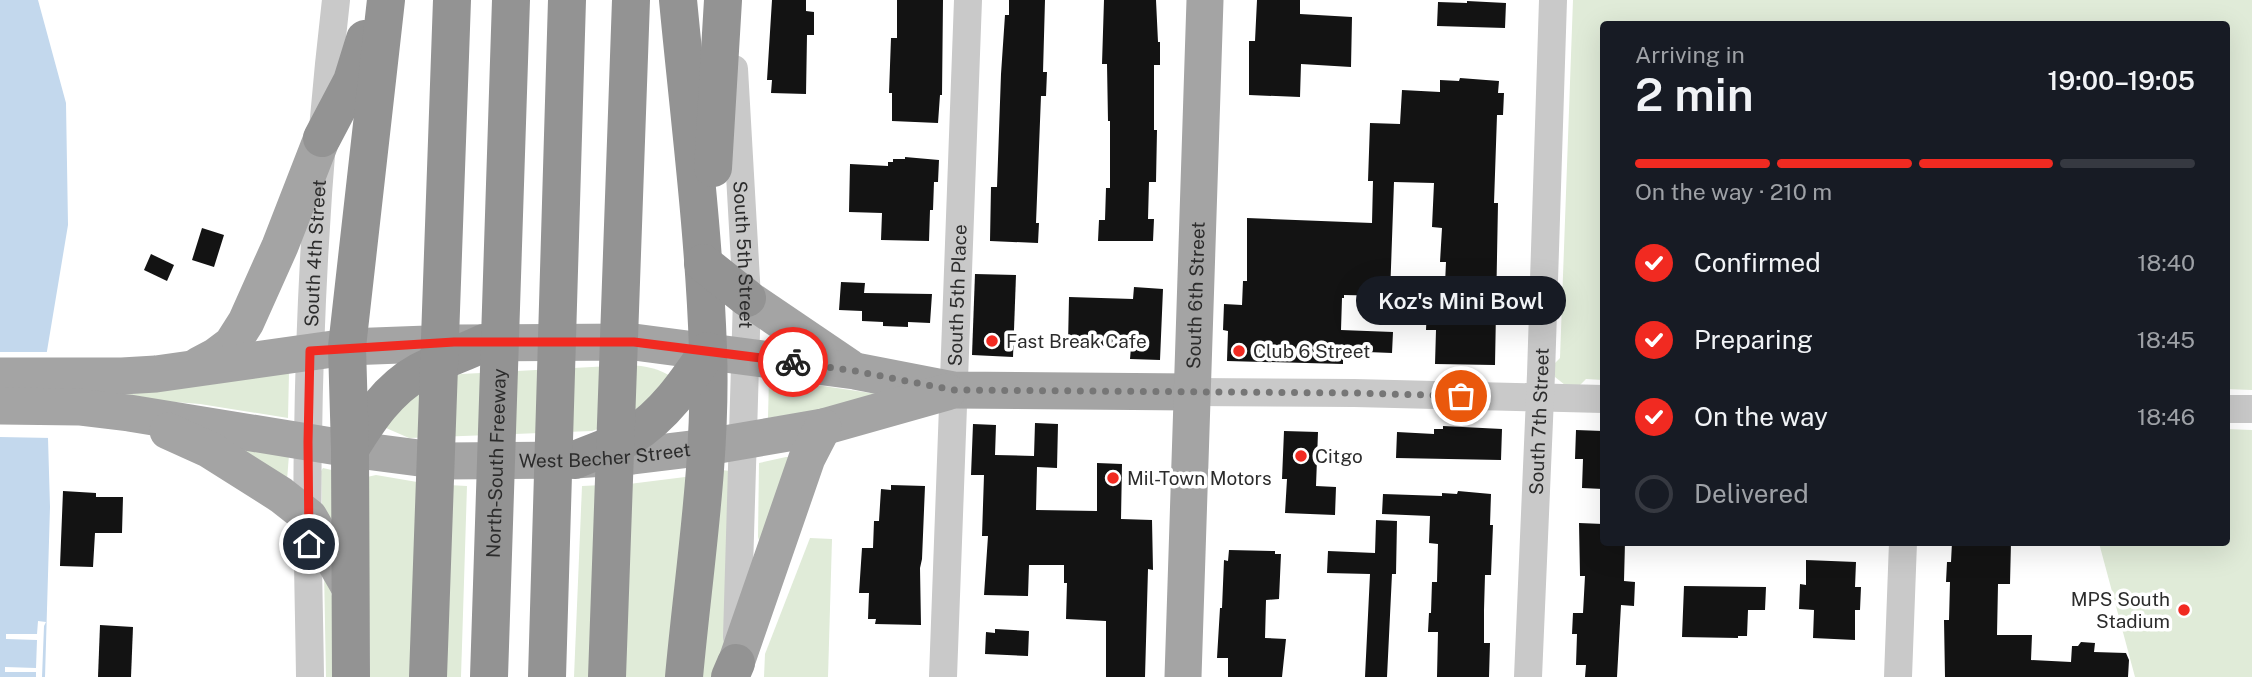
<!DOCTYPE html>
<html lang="en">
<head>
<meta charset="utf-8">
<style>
	body { margin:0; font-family:"Public Sans",sans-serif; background:#242831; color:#f1f3f6; height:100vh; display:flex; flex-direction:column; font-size:26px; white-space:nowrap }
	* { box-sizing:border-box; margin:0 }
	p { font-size:23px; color:#9ea1a6 }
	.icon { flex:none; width:38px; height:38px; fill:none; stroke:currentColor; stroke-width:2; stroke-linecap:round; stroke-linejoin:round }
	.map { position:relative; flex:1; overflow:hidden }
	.side { position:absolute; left:1600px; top:21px; width:630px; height:525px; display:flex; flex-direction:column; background:#171b24; border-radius:7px; box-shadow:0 7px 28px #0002 }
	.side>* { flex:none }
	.pin { position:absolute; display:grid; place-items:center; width:60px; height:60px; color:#fff; margin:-30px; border:4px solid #fff; border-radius:50%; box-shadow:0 2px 7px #0007 }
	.courier { position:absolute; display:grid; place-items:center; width:70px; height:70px; margin:-35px; border:5px solid #f12a21; border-radius:50%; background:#fff; color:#222; box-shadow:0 2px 9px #0007 }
	.bubble { position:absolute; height:49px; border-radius:24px; background:#171b24; box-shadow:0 7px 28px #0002; font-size:23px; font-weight:600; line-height:49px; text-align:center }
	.head em { font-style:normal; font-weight:600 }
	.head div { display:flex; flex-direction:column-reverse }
	.head { display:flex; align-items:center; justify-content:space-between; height:119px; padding:0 35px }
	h1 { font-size:46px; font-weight:600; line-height:52px }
	.bar { display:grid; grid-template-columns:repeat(4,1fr); gap:10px 7px; align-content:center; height:84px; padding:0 35px }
	.bar i { height:9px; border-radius:5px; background:#363941 }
	.bar .selected { background:#f12a21 }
	.bar p { grid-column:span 4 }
	ol { padding:0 35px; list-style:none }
	li { display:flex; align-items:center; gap:21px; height:77px }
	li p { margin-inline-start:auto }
	li .icon { padding:7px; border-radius:50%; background:#f12a21; color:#fff; stroke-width:4 }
	li:last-child { color:#9ea1a6 }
	li i { width:38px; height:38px; border:4px solid #363941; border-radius:50% }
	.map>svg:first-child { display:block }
	.green { fill:#e0ebd8 }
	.water { fill:#c3d8ed }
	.pier { fill:#fff }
	.building { fill:#131313 }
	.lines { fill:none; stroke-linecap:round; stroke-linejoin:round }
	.minor { stroke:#c9c9c9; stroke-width:28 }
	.major { stroke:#a4a4a4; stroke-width:37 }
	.highway { stroke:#939393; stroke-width:38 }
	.done { stroke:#767676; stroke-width:7; stroke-dasharray:0 12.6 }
	.route { stroke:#f12a21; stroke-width:9 }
	.poi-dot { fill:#f12a21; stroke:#fff; stroke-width:2.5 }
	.labels { text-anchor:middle; stroke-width:7; stroke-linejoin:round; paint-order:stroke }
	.street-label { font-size:19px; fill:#2c2c2c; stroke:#fff }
	.poi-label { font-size:19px; fill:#2c2c2c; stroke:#fff; text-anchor:start }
</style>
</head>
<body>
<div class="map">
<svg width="2252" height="677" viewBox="0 0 2252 677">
	<rect width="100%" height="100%" fill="#fff"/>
	<g class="green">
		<path d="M 1573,0 L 2252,0 L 2252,390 L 2226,389 L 2226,24 L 1603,24 L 1603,380 L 1586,379 L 1580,385 L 1565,385 L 1555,377 L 1554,364 L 1560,358 Z"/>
		<path d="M 629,365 C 646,366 659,368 673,378 L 625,420 L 592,431 L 409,438 L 386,428 L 390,417 L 423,387 L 461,374 Z"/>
		<path d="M 289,373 L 288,418 L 200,404 L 123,398 L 123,395 Z"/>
		<path d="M 769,378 L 891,396 L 891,399 L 768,418 Z"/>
		<path d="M 2226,429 L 2252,430 L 2252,677 L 2135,677 L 2099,543 L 2226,542 Z"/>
		<path d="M 235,445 L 289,455 L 287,480 Z"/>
		<path d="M 786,457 L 792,457 L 760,543 L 758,537 L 759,463 Z"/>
		<path d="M 323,468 L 336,471 L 337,527 L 322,509 L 321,471 Z"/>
		<path d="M 722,470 L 730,471 L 724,653 L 716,677 L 700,677 Z"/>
		<path d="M 376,475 L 423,483 L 417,677 L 370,677 L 367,477 Z"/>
		<path d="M 693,476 L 672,677 L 622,677 L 629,484 Z"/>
		<path d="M 448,485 L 467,486 L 461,677 L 441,677 Z"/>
		<path d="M 603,485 L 597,677 L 574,677 L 582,486 Z"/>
		<path d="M 810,538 L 832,539 L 828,677 L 764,677 L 765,654 Z"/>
		<path d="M 326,567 L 337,621 L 335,677 L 326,677 L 324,569 Z"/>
	</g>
	<path class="water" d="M 0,0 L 38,0 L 66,103 L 68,225 L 40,393 L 48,438 L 50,507 L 45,677 L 0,677 Z"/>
	<g class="pier">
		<path d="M 0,352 L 50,352 L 43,393 L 52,438 L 0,437 Z"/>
		<path d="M 38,621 L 46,622 L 44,626 L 42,677 L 36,677 L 36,672 L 5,672 L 5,667 L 36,668 L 37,640 L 6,639 L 6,634 L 37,634 Z"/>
	</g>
	<g class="building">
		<path d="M 772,0 L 806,0 L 806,11 L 814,12 L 814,35 L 807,35 L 806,94 L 771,93 L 772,80 L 767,80 Z"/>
		<path d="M 897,0 L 943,0 L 942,95 L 940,95 L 938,123 L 892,121 L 892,93 L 889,93 L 891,38 L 897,38 Z"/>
		<path d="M 1009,0 L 1045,0 L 1043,72 L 1047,72 L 1046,96 L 1041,96 L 1036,223 L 1039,223 L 1038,243 L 990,241 L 991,187 L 997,187 L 1001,74 L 1005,15 L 1009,15 Z"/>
		<path d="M 1104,0 L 1156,0 L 1158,42 L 1160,42 L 1160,65 L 1154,65 L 1154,130 L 1157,130 L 1156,182 L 1149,182 L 1148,219 L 1154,219 L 1153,241 L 1098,241 L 1099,220 L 1105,220 L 1106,188 L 1110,188 L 1110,121 L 1108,121 L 1107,64 L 1102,64 Z"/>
		<path d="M 1257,0 L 1300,0 L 1300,14 L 1352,17 L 1351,67 L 1301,64 L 1300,97 L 1249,95 L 1249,41 L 1255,41 Z"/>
		<path d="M 1467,1 L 1506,3 L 1505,28 L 1437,26 L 1438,2 L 1467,3 Z"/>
		<path d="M 1460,78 L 1499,81 L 1498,93 L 1504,93 L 1503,115 L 1497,115 L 1494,203 L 1498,203 L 1495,365 L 1435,364 L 1436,330 L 1426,330 L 1427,306 L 1444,306 L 1446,262 L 1440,262 L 1442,228 L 1432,227 L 1434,183 L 1394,182 L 1390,296 L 1344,295 L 1344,298 L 1342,298 L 1341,330 L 1393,332 L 1392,353 L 1343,351 L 1343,364 L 1227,361 L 1228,331 L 1223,330 L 1224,304 L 1242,305 L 1243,281 L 1247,281 L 1247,218 L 1372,223 L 1373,181 L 1368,181 L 1370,123 L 1400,124 L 1402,90 L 1440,92 L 1440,80 L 1459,81 Z"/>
		<path d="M 905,157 L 939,160 L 938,182 L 934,182 L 933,210 L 930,210 L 929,241 L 881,240 L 882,213 L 849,212 L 850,164 L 888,166 L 888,162 L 893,162 L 893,159 L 905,159 Z"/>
		<path d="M 202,228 L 224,235 L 214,267 L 192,260 Z"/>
		<path d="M 151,254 L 174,265 L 167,281 L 144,270 Z"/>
		<path d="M 975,274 L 1016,275 L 1013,357 L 972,355 Z"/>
		<path d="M 841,282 L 865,283 L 864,293 L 932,294 L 930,323 L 908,322 L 908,327 L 883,326 L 883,322 L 862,321 L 862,311 L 839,310 Z"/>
		<path d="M 1134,287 L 1163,289 L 1160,360 L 1130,359 L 1131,347 L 1068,344 L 1069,297 L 1133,299 Z"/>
		<path d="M 1035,423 L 1058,424 L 1057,468 L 1037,467 L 1036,510 L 1097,511 L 1097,463 L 1122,464 L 1121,519 L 1152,520 L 1153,570 L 1148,569 L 1145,677 L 1106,677 L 1106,621 L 1066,619 L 1067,583 L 1064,583 L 1064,565 L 1029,565 L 1028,596 L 984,595 L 988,536 L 982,536 L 984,475 L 971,475 L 973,424 L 996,425 L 995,455 L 1034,456 Z"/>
		<path d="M 1443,426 L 1502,429 L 1501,460 L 1396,458 L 1397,432 L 1434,434 L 1434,429 L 1443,429 Z"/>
		<path d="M 1576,430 L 1603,431 L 1603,489 L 1582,488 L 1583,459 L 1575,459 Z"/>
		<path d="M 1284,431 L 1318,432 L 1316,486 L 1336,487 L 1335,515 L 1285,513 L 1287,479 L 1282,479 Z"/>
		<path d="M 891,485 L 925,486 L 922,559 L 920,568 L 921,625 L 875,624 L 876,619 L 868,619 L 869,593 L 859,593 L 862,548 L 873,548 L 874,521 L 879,521 L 881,489 L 891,490 Z"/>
		<path d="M 63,491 L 96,493 L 96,497 L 123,497 L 122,533 L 95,533 L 93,567 L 60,566 Z"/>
		<path d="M 1458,491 L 1491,494 L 1490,525 L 1493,525 L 1491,575 L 1485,575 L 1484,610 L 1484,643 L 1490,643 L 1489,677 L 1437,677 L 1438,632 L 1428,632 L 1429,613 L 1431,613 L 1432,582 L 1437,582 L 1438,544 L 1429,543 L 1430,516 L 1382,514 L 1383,494 L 1442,496 L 1442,493 L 1457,494 Z"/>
		<path d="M 1376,520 L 1397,521 L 1396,574 L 1392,574 L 1387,677 L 1365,677 L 1370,574 L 1327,573 L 1328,551 L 1375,553 Z"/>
		<path d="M 1579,523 L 1603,524 L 1603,542 L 1625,542 L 1624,581 L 1635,582 L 1634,606 L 1621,605 L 1617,677 L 1585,677 L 1586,665 L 1576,665 L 1577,634 L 1572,634 L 1573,613 L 1583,613 L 1585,576 L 1580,576 Z"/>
		<path d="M 1952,542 L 2011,542 L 2010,584 L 1998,584 L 1997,635 L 2032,635 L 2031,660 L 2071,662 L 2072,646 L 2078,646 L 2081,642 L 2095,643 L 2094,652 L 2126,653 L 2129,660 L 2128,677 L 1945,677 L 1944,620 L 1949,620 L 1950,582 L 1946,582 L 1947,562 L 1951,562 Z"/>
		<path d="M 1229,550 L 1275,551 L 1275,554 L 1281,554 L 1279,599 L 1266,600 L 1265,638 L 1286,639 L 1282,677 L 1228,677 L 1228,658 L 1217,658 L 1220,608 L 1222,608 L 1224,560 L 1228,561 Z"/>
		<path d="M 1806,560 L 1856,562 L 1855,587 L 1861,587 L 1860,610 L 1855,610 L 1855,640 L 1813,638 L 1814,610 L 1799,609 L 1800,584 L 1806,585 Z"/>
		<path d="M 1684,586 L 1766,587 L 1765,610 L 1748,610 L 1747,636 L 1738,636 L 1738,638 L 1682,637 Z"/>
		<path d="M 100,625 L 133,627 L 131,677 L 98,677 Z"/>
		<path d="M 995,629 L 1029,631 L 1028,656 L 985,654 L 986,632 L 995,633 Z"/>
	</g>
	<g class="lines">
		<g class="minor">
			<path id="s1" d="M 734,69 L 747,298 L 737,637"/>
			<path d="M 1192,392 L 1354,393 L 1603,399"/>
			<path d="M 2226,409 L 2252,409"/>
			<path id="s2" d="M 310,677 C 309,598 306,518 308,439 C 310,292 319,145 336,0"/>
			<path id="s3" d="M 943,677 L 968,0"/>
			<path id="s4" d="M 1528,677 L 1541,374 L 1553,0"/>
			<path d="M 1898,677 L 1903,542"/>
		</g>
		<g class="major">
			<path d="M 747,298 L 849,367"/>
			<path d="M 199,365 L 216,356 L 232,344 L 246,322 L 280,246 L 322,138"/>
			<path d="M 0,376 L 122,376 L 156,374 L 347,347 L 454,343 L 634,342 L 855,371 L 953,390 L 1192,392"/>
			<path id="s5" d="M 0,406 L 79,407 L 129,413 L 350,449 L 442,461 L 575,460 L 633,456 L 707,447 L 823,427 L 947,392"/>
			<path d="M 168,431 L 210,450 L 281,495 L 309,517 L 350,588"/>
			<path d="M 736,663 L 807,458 L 823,427"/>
			<path id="s6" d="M 1183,677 L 1205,0"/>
		</g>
		<g class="highway">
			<path d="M 678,0 C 689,116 704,232 708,349 C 712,458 694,568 684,677"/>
			<path d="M 322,138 L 352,81 L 365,39"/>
			<path d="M 713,168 L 723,0"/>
			<path d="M 703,263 L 747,298"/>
			<path d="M 350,449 C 368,420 388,389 419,372 C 440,361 463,353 484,343"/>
			<path d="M 575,460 C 593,452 614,446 631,436 C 664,416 687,382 708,351"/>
			<path d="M 351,677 L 350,449 L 347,347 L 386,0"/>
			<path d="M 428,677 L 452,0"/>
			<path id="s7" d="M 489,677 L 511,0"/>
			<path d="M 547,677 L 567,0"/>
			<path d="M 607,677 L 631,0"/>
			<path d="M 730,677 L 736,663"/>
		</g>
	</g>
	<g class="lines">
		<path class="done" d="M 793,362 L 855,371 L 953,390 L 1354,393 L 1461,396"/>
		<path class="route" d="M 309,544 L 308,442 L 310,351 L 454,342 L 634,342 L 793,362"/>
	</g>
	<g class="poi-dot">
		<circle cx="992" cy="341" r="7"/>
		<circle cx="1239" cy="351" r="7"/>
		<circle cx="1301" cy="456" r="7"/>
		<circle cx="1113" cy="478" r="7"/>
		<circle cx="2184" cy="610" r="7"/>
	</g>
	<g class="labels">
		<g class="street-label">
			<text dy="7" stroke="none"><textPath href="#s2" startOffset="424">South 4th Street</textPath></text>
			<text dy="7" stroke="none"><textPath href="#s1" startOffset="186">South 5th Street</textPath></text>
			<text dy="7" stroke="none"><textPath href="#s3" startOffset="382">South 5th Place</textPath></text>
			<text dy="7" stroke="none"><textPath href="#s6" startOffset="382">South 6th Street</textPath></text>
			<text dy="7" stroke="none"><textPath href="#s4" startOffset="256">South 7th Street</textPath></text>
			<text dy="7" stroke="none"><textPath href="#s5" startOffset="609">West Becher Street</textPath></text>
			<text dy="7" stroke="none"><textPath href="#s7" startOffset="214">North-South Freeway</textPath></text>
		</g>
		<g class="poi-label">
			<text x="1006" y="348">Fast Break Cafe</text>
			<text x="1253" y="358">Club 6 Street</text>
			<text x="1315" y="463">Citgo</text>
			<text x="1127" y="485">Mil-Town Motors</text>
			<text x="2170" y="606" text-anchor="end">MPS South<tspan x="2170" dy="22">Stadium</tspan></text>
		</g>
	</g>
</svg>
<div class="pin" style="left:1461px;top:396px;background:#ea580c"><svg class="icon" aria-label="bag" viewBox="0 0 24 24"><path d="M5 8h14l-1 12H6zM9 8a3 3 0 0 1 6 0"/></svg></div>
<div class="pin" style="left:309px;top:544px;background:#1f2937"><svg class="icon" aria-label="home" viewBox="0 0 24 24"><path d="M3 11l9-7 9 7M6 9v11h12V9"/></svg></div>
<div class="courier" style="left:793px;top:362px"><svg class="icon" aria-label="bike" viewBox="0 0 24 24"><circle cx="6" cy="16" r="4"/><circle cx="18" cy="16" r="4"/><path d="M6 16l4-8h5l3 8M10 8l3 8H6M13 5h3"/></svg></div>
<div class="bubble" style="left:1356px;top:276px;width:210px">Koz's Mini Bowl</div>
<section class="side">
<div class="head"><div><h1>2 min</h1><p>Arriving in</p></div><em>19:00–19:05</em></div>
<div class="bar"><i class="selected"></i><i class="selected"></i><i class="selected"></i><i></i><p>On the way · 210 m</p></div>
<ol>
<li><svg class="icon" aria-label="check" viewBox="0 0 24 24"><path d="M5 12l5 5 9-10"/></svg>Confirmed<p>18:40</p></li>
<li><svg class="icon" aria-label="check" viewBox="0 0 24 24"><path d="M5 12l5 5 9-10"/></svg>Preparing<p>18:45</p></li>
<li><svg class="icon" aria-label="check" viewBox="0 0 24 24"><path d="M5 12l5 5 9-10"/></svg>On the way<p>18:46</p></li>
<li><i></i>Delivered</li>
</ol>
</section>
</div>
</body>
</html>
